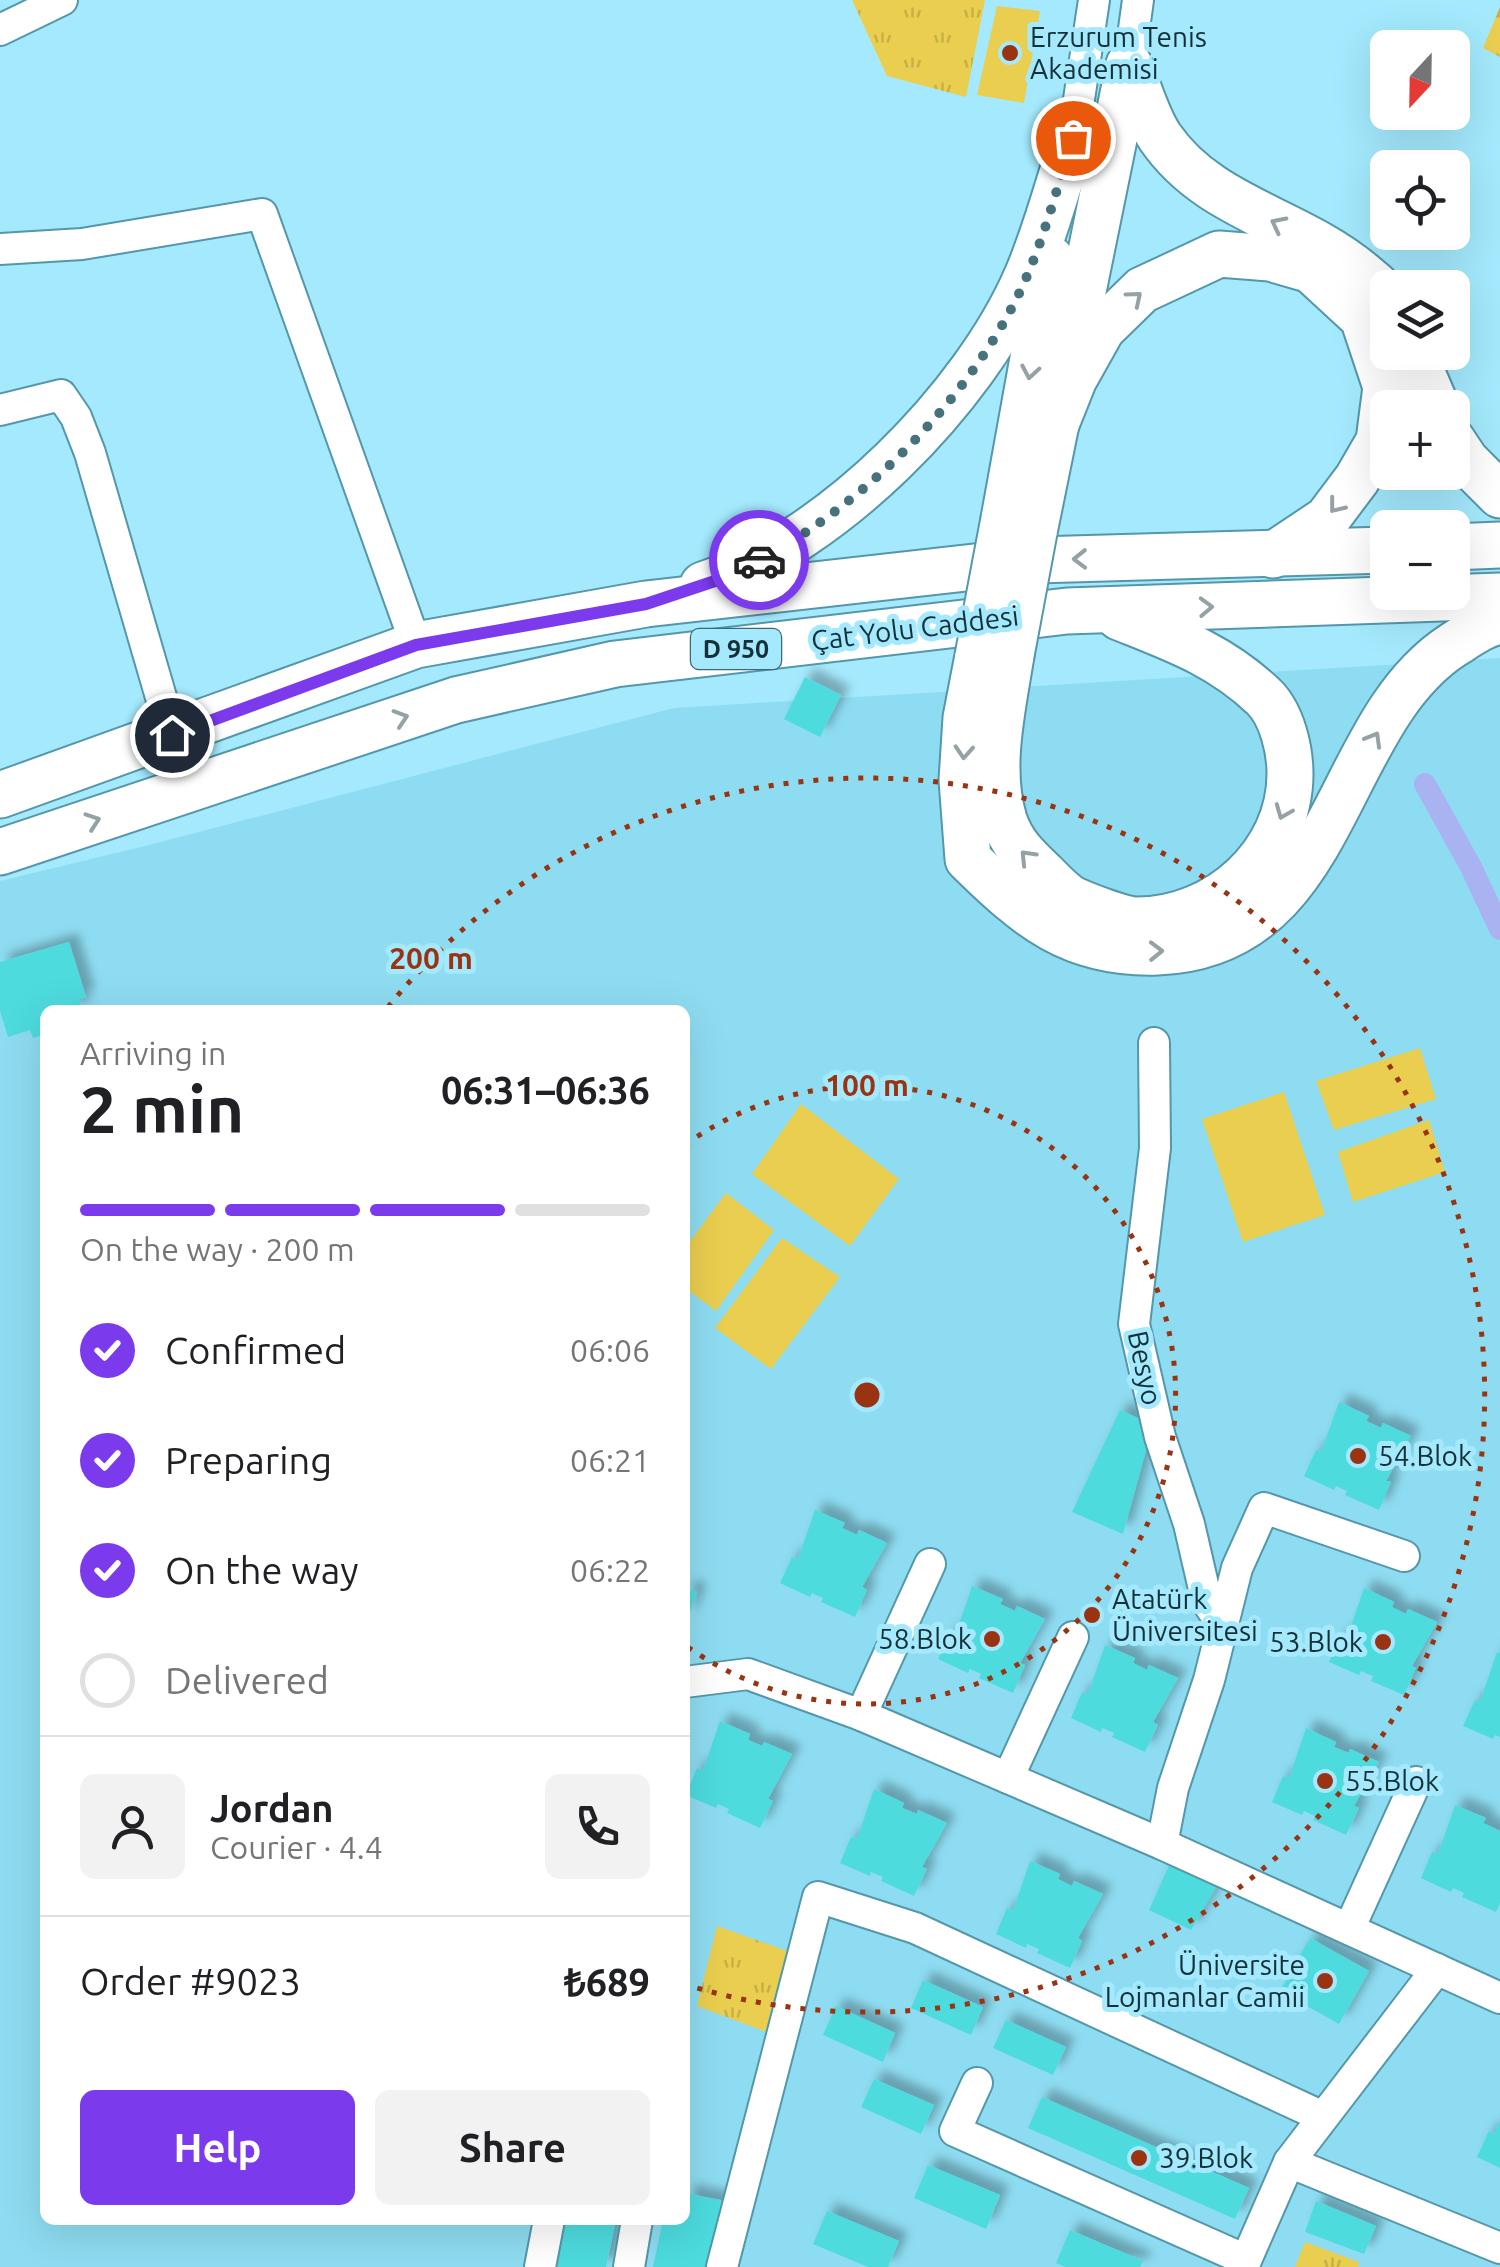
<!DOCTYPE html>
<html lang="en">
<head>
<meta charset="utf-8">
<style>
	body { margin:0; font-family:Ubuntu,sans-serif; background:#f2f2f2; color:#202124; height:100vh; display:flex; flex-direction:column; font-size:38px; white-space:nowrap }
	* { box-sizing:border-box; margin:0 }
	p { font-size:32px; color:#757577 }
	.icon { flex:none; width:55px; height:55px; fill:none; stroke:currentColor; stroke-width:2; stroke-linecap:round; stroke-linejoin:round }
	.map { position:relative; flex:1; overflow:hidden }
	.sheet { position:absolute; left:40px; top:1005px; width:650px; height:1220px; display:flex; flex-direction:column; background:#fff; border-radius:15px; box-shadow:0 10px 40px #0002 }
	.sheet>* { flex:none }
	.needle { width:65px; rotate:202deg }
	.fabs { position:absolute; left:1370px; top:30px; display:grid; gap:20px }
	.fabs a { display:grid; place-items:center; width:100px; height:100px; border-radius:15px; background:#fff; box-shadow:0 10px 40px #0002; font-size:50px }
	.pin { position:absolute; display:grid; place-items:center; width:85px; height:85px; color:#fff; margin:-42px; border:5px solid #fff; border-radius:50%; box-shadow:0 2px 10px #0007 }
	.courier { position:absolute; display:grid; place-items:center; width:100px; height:100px; margin:-50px; border:8px solid #7c3aed; border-radius:50%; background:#fff; color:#222; box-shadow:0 2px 12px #0007 }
	.head em { font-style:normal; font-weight:700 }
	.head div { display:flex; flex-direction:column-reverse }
	.head { display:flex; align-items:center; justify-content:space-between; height:170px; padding:0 40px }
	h1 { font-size:65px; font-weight:700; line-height:75px }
	.bar { display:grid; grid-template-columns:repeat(4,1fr); gap:15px 10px; align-content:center; height:120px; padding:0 40px }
	.bar i { height:12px; border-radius:8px; background:#e0e0e0 }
	.bar .active { background:#7c3aed }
	.bar p { grid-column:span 4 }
	.line { display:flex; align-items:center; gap:25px; padding:0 40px; border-top:2px solid #e0e0e0 }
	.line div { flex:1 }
	.round { display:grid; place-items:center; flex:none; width:105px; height:105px; border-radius:15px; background:#f2f2f2 }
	ol { padding:0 40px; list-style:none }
	li { display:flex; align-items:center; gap:30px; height:110px }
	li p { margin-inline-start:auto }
	li .icon { padding:10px; border-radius:50%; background:#7c3aed; color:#fff; stroke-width:4 }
	li:last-child { color:#757577 }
	li i { width:55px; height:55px; border:5px solid #e0e0e0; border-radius:50% }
	.button { display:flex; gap:20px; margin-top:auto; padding:20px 40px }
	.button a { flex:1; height:115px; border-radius:15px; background:#7c3aed; color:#fff; font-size:40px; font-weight:700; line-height:115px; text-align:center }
	.button a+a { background:#f2f2f2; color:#202124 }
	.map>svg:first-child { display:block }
	.built { fill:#8edcf1; fill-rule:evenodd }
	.forest { fill:url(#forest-firs) }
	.park { fill:url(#park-tufts) }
	.pitch { fill:#e9ce4f }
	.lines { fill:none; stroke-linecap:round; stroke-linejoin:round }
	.canal { stroke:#a9b3f1; stroke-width:22 }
	.building { fill:#4edbde; filter:url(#shadow) }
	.minor-casing { stroke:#5497aa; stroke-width:34 }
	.highway-casing { stroke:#5497aa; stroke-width:49 }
	.minor { stroke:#fff; stroke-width:30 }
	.highway { stroke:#fff; stroke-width:45 }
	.highway-bridge-casing { stroke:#5497aa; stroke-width:49; stroke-linecap:butt }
	.highway-bridge { stroke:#fff; stroke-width:45 }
	.oneway { stroke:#95a2a5 }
	.done { stroke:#46717d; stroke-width:10; stroke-dasharray:0 18 }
	.route { stroke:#7c3aed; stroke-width:12 }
	.ring { fill:none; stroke:#9a3311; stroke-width:5; stroke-dasharray:5 10 }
	.poi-dot { fill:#9a3311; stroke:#a4e9fd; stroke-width:4 }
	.labels { text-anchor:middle; stroke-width:10; stroke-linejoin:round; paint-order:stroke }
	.shield { fill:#a4e9fd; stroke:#3f6873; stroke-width:2.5 }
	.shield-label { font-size:25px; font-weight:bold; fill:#143138 }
	.poi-label { font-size:28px; fill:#143138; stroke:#a4e9fd; text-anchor:start }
	.street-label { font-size:28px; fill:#143138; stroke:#a4e9fd }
	.centre { fill:#9a3311; stroke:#a4e9fd; stroke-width:5 }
	.ring-label { font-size:30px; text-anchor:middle; font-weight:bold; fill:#9a3311; stroke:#a4e9fd; stroke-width:10; stroke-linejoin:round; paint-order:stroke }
</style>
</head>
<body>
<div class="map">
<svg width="1500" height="2267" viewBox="0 0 1500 2267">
	<defs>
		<pattern id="forest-firs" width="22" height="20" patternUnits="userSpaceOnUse" patternTransform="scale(2.5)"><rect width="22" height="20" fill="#e9ce4f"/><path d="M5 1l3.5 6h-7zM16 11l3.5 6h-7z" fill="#c7b146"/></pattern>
		<pattern id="park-tufts" width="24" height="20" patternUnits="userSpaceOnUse" patternTransform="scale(2.5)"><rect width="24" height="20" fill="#e9ce4f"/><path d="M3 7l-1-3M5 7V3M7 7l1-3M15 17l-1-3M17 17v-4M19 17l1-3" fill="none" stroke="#c7b146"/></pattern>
		<filter id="shadow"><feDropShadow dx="9" dy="-9" stdDeviation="5" flood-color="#0004"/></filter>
	</defs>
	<rect width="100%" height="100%" fill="#a4e9fd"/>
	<path class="built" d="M 1500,658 L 1500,2267 L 0,2267 L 0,881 L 153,844 L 674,708 ZM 45,1010 L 685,1010 L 685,2220 L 45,2220 Z"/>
	<path class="forest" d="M 1500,7 L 1500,57 L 1483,48 Z"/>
	<g class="park">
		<path d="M 852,0 L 985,0 L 966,97 L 887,76 Z"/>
		<path d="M 717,1926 L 793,1953 L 767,2032 L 697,2006 Z"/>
		<path d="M 1305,2242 L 1359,2262 L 1358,2267 L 1295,2267 Z"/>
	</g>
	<g class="pitch">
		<path d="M 997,6 L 1040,11 L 1024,103 L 977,95 Z"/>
		<path d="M 1420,1048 L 1436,1099 L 1334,1130 L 1316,1081 Z"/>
		<path d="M 1284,1092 L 1325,1215 L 1243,1242 L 1202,1119 Z"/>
		<path d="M 801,1104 L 899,1179 L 850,1246 L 752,1174 Z"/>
		<path d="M 1429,1120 L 1445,1172 L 1353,1202 L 1338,1152 Z"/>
		<path d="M 726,1193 L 774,1230 L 716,1311 L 685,1288 L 685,1248 Z"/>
		<path d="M 782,1238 L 840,1277 L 771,1369 L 715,1328 Z"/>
	</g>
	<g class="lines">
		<path class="canal" d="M 1425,784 L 1471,867 L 1500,929"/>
	</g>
	<g class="building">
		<path d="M 805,677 L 841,695 L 820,737 L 784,719 Z"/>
		<path d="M 69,942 L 86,997 L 79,999 L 82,1010 L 45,1010 L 45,1034 L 33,1038 L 30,1030 L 8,1037 L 0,1011 L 0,962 Z"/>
		<path d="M 1339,1402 L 1369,1416 L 1366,1421 L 1381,1428 L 1383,1423 L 1411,1436 L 1386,1481 L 1391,1482 L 1379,1510 L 1345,1495 L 1347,1491 L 1336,1486 L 1334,1490 L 1304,1476 L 1316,1450 L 1321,1452 Z"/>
		<path d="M 1120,1410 L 1153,1425 L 1123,1534 L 1072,1512 Z"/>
		<path d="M 815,1510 L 845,1523 L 842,1528 L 857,1535 L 859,1530 L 887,1543 L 862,1587 L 867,1590 L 855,1617 L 821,1602 L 823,1598 L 812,1593 L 810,1597 L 780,1583 L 792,1557 L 798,1559 Z"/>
		<path d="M 972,1586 L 1003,1599 L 1000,1604 L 1015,1611 L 1017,1606 L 1045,1619 L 1020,1663 L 1025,1665 L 1013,1693 L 979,1678 L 981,1674 L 970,1669 L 968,1673 L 938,1659 L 950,1633 L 955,1636 Z"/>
		<path d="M 1364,1588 L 1394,1602 L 1392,1607 L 1406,1614 L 1408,1609 L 1437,1622 L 1412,1666 L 1416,1668 L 1404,1695 L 1371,1681 L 1373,1676 L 1361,1671 L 1359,1675 L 1329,1662 L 1341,1636 L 1347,1638 Z"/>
		<path d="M 685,1589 L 697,1592 L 688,1618 L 685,1617 Z"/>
		<path d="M 1105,1645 L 1135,1658 L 1133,1663 L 1147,1670 L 1149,1665 L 1178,1678 L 1153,1722 L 1158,1725 L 1145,1752 L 1112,1737 L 1114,1733 L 1102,1728 L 1101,1732 L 1071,1718 L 1082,1692 L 1088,1694 Z"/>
		<path d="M 1497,1652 L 1500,1653 L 1500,1737 L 1495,1735 L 1493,1739 L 1463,1726 L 1475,1700 L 1480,1702 Z"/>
		<path d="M 720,1721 L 750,1734 L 748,1740 L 762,1746 L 764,1742 L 792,1754 L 768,1799 L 773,1801 L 760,1828 L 727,1813 L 729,1809 L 718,1804 L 716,1808 L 686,1795 L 697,1768 L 703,1771 Z"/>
		<path d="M 1306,1728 L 1336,1742 L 1334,1747 L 1349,1753 L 1350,1749 L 1379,1762 L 1354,1806 L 1359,1808 L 1346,1835 L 1313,1820 L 1315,1816 L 1304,1811 L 1302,1815 L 1272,1802 L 1283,1776 L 1289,1778 Z"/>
		<path d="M 874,1789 L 904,1803 L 902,1808 L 917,1814 L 918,1810 L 947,1823 L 922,1867 L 927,1869 L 914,1896 L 881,1881 L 883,1877 L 871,1872 L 870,1876 L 840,1863 L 851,1837 L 857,1839 Z"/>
		<path d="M 1455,1805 L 1486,1818 L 1483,1823 L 1500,1831 L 1500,1902 L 1496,1912 L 1462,1897 L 1464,1893 L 1453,1888 L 1451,1892 L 1421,1878 L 1432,1852 L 1438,1854 Z"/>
		<path d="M 1172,1859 L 1219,1882 L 1191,1930 L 1149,1910 Z"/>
		<path d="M 1030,1861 L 1060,1874 L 1058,1879 L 1072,1886 L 1074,1881 L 1103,1894 L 1078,1938 L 1082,1941 L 1070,1968 L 1037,1953 L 1039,1949 L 1027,1944 L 1026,1948 L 996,1934 L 1007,1908 L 1013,1911 Z"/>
		<path d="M 1310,1938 L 1369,1971 L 1339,2024 L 1280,1991 Z"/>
		<path d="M 923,1980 L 983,2007 L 971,2035 L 911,2008 Z"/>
		<path d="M 836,2006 L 895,2033 L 883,2062 L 823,2035 Z"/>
		<path d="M 1006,2020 L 1066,2047 L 1053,2075 L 993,2048 Z"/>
		<path d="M 874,2079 L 934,2105 L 921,2134 L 861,2107 Z"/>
		<path d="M 1042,2097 L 1249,2188 L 1235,2219 L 1028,2128 Z"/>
		<path d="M 1500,2121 L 1500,2168 L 1477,2157 L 1489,2131 L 1494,2134 Z"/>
		<path d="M 928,2165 L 1000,2195 L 986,2229 L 914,2198 Z"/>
		<path d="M 685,2193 L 725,2201 L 711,2267 L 653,2267 L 663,2220 L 685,2220 Z"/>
		<path d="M 1316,2201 L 1376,2226 L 1364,2254 L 1305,2232 Z"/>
		<path d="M 827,2211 L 899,2241 L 888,2267 L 868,2267 L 813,2244 Z"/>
		<path d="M 559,2220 L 616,2220 L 606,2267 L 549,2267 Z"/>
		<path d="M 1070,2230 L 1143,2261 L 1140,2267 L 1065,2267 L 1056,2263 Z"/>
	</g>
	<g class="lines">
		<g class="minor-casing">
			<g id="minor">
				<path d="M 0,30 L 62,0"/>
				<path d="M 1129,65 L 1138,0"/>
				<path d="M 1073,139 L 1094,0"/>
				<path d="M 0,249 L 82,244 L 262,214 L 416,645"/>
				<path d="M 0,410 L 61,395 L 76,417 L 90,453 L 172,735"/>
				<path d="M 1154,1043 L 1155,1148 L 1134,1324 L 1160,1437 L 1189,1524 L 1207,1602 L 1222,1624"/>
				<path d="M 1404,1556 L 1264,1508 L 1237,1568 L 1209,1680 L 1173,1788 L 1162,1844 L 1500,1998"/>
				<path d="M 685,1682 L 748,1674 L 861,1715 L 1162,1844"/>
				<path d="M 861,1715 L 930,1564"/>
				<path d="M 1008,1778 L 1073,1637"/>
				<path d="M 1349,1929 L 1416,1782"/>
				<path d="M 977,2083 L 955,2131 L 1246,2260"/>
				<path d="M 1289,2162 L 1500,2248"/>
				<path d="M 540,2267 L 549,2220"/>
				<path d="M 629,2267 L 637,2220"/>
				<path d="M 722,2267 L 818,1897 L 915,1928 L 1321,2116"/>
				<path d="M 1243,2267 L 1289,2162 L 1437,1969"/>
			</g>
		</g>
		<g class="highway-casing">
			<g id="highway">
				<path d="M 1129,65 C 1139,87 1146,116 1160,137 C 1199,194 1262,212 1320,245 C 1345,259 1367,276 1388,297"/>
				<path d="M 1413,352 L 1437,408"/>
				<path d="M 1050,439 L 1074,379 L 1102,329 L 1142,290 L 1219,254 L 1270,258 L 1311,270 L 1363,318 L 1386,387 L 1379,441 L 1357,479 L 1327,519 L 1273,555"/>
				<path d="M 1452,440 L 1466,461 L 1500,495"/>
				<path d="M 1004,519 L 1051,259"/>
				<path d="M 1034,532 L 1129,65"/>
				<path d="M 1452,547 L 1500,545"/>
				<path d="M 703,585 C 831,543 974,399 1027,276 C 1046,232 1058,184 1073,139"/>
				<path d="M 1011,655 C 1003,707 988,767 1004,820 C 1012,844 1026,857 1044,874 C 1052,882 1062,893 1072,899 C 1085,905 1123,920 1137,920 C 1217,920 1290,855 1290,774 C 1290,749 1282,715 1264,697 C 1220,655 1174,639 1119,617"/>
				<path d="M 978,656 L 966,718 L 962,780 L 968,859 C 1027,917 1071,955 1158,952 C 1340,945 1330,725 1453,645 C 1469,635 1482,625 1500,621"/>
				<path d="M 0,795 L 416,645 L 646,604 L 1036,560 L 1388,550"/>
				<path d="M 0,852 L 456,700 L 615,664 L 1067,611 L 1500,596"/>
			</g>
		</g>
		<use href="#minor" class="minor"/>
		<use href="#highway" class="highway"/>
		<g class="highway-bridge-casing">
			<g id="highway-bridge">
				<path d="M 1011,655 L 1034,532"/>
				<path d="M 978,656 L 1004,519"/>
			</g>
		</g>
		<use href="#highway-bridge" class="highway-bridge"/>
	</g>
	<defs><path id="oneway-chevron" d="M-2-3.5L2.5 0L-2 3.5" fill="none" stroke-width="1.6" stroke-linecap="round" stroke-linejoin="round" transform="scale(2.5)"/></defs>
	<g class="oneway">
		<use href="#oneway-chevron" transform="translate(1278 224) rotate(-153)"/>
		<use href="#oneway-chevron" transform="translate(1135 298) rotate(-40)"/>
		<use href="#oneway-chevron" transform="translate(1030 372) rotate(100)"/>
		<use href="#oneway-chevron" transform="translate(1336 506) rotate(128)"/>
		<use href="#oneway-chevron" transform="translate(1080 559) rotate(179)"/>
		<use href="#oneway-chevron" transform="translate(1206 607) rotate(-2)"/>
		<use href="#oneway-chevron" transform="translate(401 718) rotate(-18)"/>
		<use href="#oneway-chevron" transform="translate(1374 739) rotate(-60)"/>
		<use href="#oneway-chevron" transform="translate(964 752) rotate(94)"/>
		<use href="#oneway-chevron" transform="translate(1283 812) rotate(112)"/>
		<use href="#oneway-chevron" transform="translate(93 821) rotate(-19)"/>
		<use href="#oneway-chevron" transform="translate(1027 857) rotate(-134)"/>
		<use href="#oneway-chevron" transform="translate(1156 951) rotate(-1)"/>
	</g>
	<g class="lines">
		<path class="done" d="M 759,560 C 868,503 978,390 1027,276 C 1046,232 1058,184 1073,138"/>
		<path class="route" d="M 172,735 L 416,645 L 646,604 L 721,579 L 759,560"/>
	</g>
	<g class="ring">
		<path d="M685 1145A309 309 0 1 1 685 1645"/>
		<path d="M388 1007A617 617 0 1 1 687 1985"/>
	</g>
	<g class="poi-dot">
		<circle cx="1010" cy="53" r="10"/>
		<circle cx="1358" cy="1456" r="10"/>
		<circle cx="1092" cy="1615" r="10"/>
		<circle cx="992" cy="1639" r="10"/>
		<circle cx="1383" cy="1642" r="10"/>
		<circle cx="1325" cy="1781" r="10"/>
		<circle cx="1325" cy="1981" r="10"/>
		<circle cx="1139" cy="2158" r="10"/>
	</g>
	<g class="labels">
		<rect class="shield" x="691" y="629" width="90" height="40" rx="8"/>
		<g class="shield-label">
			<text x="736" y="658">D 950</text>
		</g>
		<g class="poi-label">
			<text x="1030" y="47">Erzurum Tenis<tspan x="1030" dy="32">Akademisi</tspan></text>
			<text x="1378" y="1466">54.Blok</text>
			<text x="1112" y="1609">Atatürk<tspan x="1112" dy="32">Üniversitesi</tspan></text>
			<text x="972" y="1649" text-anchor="end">58.Blok</text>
			<text x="1363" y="1652" text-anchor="end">53.Blok</text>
			<text x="1345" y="1791">55.Blok</text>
			<text x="1305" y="1975" text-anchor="end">Üniversite<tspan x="1305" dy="32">Lojmanlar Camii</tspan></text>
			<text x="1159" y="2168">39.Blok</text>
		</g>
		<g class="street-label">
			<text transform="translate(915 628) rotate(-7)" y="10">Çat Yolu Caddesi</text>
			<text transform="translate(1145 1368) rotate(78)" y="10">Besyo</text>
		</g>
	</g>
	<circle cx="867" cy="1395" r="15" class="centre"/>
	<g class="ring-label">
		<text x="431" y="969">200 m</text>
		<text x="867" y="1096">100 m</text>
	</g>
</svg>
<div class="fabs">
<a><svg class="needle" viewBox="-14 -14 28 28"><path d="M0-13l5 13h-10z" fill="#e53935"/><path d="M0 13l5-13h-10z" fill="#757577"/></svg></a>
<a><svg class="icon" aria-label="locate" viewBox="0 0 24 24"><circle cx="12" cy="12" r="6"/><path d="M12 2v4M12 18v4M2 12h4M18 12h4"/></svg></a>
<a><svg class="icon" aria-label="layers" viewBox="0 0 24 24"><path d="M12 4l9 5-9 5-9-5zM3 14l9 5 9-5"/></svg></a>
<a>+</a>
<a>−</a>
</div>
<div class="pin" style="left:1073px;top:138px;background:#ea580c"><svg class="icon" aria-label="bag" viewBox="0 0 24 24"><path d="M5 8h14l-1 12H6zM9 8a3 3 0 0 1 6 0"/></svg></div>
<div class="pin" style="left:172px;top:735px;background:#1f2937"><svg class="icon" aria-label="home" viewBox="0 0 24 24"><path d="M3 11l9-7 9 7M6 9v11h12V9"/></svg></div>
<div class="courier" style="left:759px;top:560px"><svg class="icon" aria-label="car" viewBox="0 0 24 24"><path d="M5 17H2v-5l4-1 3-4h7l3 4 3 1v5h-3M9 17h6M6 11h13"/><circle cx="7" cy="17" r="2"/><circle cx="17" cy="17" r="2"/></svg></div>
<section class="sheet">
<div class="head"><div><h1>2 min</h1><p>Arriving in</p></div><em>06:31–06:36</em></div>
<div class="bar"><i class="active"></i><i class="active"></i><i class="active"></i><i></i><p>On the way · 200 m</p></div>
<ol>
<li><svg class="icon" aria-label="check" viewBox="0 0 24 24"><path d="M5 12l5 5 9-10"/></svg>Confirmed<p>06:06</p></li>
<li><svg class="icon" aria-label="check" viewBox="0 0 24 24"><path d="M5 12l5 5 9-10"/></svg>Preparing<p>06:21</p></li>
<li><svg class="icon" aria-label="check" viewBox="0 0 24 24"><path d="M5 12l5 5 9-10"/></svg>On the way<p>06:22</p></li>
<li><i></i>Delivered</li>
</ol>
<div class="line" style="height:180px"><a class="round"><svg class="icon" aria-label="person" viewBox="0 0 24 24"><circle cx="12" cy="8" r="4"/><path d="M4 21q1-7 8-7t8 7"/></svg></a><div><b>Jordan</b><p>Courier · 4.4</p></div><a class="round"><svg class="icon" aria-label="phone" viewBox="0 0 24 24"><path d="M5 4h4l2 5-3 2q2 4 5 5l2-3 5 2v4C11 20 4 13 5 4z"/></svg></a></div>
<div class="line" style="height:130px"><div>Order #9023</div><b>₺689</b></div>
<div class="button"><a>Help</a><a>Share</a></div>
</section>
</div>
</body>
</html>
